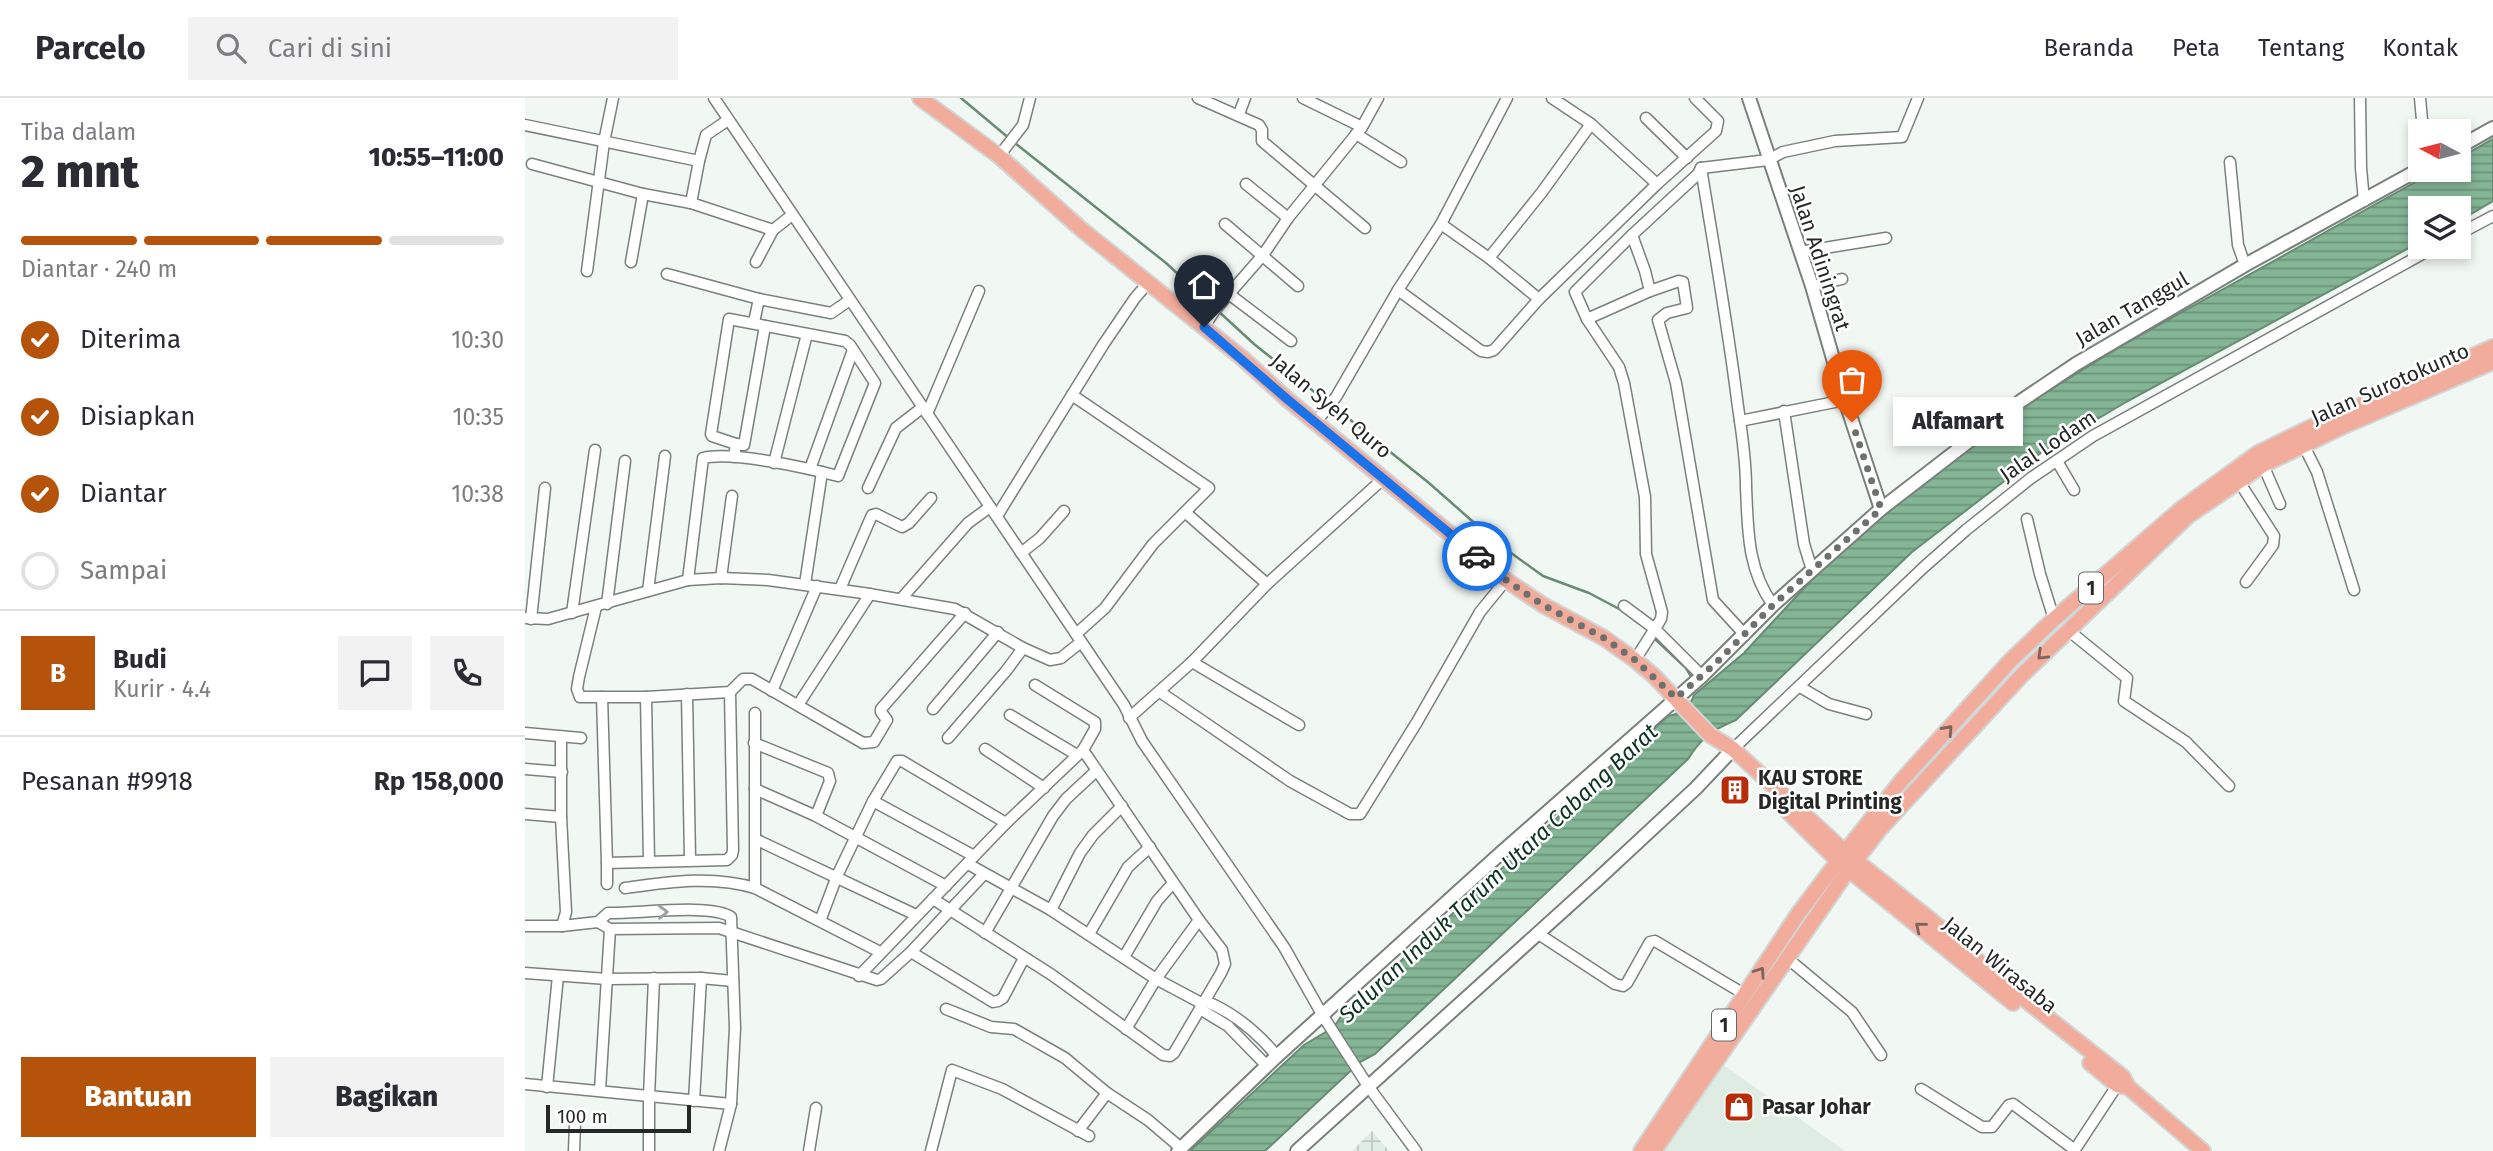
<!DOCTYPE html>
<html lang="id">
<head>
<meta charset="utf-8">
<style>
	body { margin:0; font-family:"Fira Sans",sans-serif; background:#f2f2f3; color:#2b2b33; height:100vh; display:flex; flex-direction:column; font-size:26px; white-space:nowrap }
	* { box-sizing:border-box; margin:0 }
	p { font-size:23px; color:#7c7c81 }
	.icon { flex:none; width:38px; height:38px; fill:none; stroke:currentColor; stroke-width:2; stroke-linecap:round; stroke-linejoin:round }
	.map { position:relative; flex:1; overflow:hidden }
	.sheet { display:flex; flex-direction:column; background:#fff; width:525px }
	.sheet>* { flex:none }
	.needle { width:46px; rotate:277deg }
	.controls { position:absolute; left:1883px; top:21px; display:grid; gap:14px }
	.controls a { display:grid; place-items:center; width:63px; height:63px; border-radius:0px; background:#fff; box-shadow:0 4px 10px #0003; font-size:35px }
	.scale { position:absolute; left:21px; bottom:18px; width:145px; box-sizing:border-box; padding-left:7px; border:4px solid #252826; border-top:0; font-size:19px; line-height:24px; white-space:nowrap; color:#252826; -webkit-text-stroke:5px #fff; paint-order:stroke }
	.pin { position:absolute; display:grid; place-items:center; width:60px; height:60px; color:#fff; margin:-72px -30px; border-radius:50% 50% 50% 0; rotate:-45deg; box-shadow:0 0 7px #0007 }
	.pin .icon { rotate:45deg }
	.courier { position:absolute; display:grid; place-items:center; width:70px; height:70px; margin:-35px; border:5px solid #1a73e8; border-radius:50%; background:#fff; color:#222; box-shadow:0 2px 9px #0007 }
	.bubble { position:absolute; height:49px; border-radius:0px; background:#fff; box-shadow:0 4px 10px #0003; font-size:23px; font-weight:800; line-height:49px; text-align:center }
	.head em { font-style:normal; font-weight:800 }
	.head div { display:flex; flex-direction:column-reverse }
	.head { display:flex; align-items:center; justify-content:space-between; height:119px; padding:0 21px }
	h1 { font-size:46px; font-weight:800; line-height:52px }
	.bar { display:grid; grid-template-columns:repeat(4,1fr); gap:10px 7px; align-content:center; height:84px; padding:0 21px }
	.bar i { height:9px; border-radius:5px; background:#e1e1e2 }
	.bar .active { background:#b45309 }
	.bar p { grid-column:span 4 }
	.line { display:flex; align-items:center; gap:18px; padding:0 21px; border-top:2px solid #e1e1e2 }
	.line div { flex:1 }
	.round { display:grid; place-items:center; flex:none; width:74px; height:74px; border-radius:0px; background:#f2f2f3 }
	ol { padding:0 21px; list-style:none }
	li { display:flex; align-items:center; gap:21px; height:77px }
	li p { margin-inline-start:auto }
	li .icon { padding:7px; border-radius:50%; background:#b45309; color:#fff; stroke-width:4 }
	li:last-child { color:#7c7c81 }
	li i { width:38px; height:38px; border:4px solid #e1e1e2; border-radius:50% }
	.primary-button { display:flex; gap:14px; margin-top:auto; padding:14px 21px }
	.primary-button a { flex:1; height:80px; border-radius:0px; background:#b45309; color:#fff; font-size:28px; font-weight:800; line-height:80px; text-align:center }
	.primary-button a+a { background:#f2f2f3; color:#2b2b33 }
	header { display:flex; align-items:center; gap:42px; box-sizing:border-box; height:98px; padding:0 35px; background:#fff; border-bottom:2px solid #e1e1e2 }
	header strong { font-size:33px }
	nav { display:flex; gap:38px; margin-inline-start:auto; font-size:24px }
	.search { width:490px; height:63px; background:#f2f2f3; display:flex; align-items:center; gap:18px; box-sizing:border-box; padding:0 24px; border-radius:0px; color:#7c7c81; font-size:26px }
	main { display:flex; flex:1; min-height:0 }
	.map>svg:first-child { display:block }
	.built { fill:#dfece3 }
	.industrial { fill:url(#industrial-grid) }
	.water { fill:url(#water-rules); stroke:#688b74; stroke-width:2 }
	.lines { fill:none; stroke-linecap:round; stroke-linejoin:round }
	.stream { stroke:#688b74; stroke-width:2.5 }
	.minor-casing { stroke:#7a807c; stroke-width:13 }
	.tertiary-casing { stroke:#7a807c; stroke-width:16 }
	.primary-casing { stroke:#d3d4d4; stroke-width:18 }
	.minor { stroke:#fff; stroke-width:10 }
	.tertiary { stroke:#fff; stroke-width:12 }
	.primary { stroke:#f1ac9c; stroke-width:14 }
	.oneway { stroke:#81635b }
	.oneway2 { stroke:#9d9e9d }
	.done { stroke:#6c706e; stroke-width:7; stroke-dasharray:0 12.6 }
	.route { stroke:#1a73e8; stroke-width:9 }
	.labels { text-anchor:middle; stroke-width:5; stroke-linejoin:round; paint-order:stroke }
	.shield { fill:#fff; stroke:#666867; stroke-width:2 }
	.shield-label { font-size:19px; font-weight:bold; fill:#252826 }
	.street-label { font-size:21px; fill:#252826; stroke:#fff }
	.poi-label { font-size:21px; font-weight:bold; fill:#252826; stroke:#fff; text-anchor:start }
	.water-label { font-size:23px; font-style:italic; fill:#0c351f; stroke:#fff }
</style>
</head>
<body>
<header>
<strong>Parcelo</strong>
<div class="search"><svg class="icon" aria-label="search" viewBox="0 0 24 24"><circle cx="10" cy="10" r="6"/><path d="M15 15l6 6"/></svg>Cari di sini</div>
<nav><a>Beranda</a><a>Peta</a><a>Tentang</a><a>Kontak</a></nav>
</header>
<main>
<section class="sheet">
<div class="head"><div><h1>2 mnt</h1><p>Tiba dalam</p></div><em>10:55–11:00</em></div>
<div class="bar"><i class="active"></i><i class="active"></i><i class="active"></i><i></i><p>Diantar · 240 m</p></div>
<ol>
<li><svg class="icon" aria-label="check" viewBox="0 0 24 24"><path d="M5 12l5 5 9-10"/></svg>Diterima<p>10:30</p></li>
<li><svg class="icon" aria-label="check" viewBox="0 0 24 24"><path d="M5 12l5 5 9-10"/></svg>Disiapkan<p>10:35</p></li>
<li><svg class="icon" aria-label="check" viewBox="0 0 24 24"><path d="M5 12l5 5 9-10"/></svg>Diantar<p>10:38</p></li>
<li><i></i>Sampai</li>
</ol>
<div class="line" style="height:126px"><b class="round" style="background:#b45309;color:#fff">B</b><div><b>Budi</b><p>Kurir · 4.4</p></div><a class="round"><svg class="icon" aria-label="chat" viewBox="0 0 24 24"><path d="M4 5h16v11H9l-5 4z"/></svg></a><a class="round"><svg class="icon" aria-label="phone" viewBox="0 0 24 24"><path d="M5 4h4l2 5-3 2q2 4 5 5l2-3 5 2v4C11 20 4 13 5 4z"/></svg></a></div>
<div class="line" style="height:91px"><div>Pesanan #9918</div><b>Rp 158,000</b></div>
<div class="primary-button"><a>Bantuan</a><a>Bagikan</a></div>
</section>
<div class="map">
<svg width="1968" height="1053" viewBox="0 0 1968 1053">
	<defs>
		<pattern id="industrial-grid" width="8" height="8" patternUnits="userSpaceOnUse" patternTransform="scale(1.75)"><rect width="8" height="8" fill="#dfece3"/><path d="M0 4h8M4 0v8" fill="none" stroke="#bfcac3"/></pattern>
		<pattern id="water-rules" width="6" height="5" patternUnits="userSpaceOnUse" patternTransform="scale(1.75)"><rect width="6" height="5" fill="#84b595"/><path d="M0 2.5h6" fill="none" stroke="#6c9379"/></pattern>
	</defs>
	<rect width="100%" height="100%" fill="#f1f7f3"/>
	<path class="built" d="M 1197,966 L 1320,1053 L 1140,1053 Z"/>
	<path class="industrial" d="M 847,1033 L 864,1053 L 827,1053 Z"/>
	<path class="water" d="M 1968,41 L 1968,103 L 1934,123 L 1934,110 L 1895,110 L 1895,144 L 1601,304 L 1517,354 L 1387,454 L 1211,622 C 1187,632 1177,639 1163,661 L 850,956 L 835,964 L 740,1053 L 665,1053 L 779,947 L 809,929 L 817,917 L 1143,618 C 1155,616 1165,609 1169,597 L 1219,555 L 1291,477 L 1359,414 L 1502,306 L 1598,247 L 1912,72 L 1934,72 L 1934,60 Z"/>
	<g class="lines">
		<g class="stream">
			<path d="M 436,0 L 485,41"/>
			<path d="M 490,45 L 641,165 L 729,246 L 802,304"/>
			<path d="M 808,308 L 904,385 L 971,444 L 1018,478 L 1064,495 L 1098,513"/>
			<path d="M 1129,540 L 1161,570 L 1167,580"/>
		</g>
		<g class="minor-casing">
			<g id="minor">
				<path d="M 189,0 L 599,607 L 617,643 L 759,849 L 798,918 L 843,988 L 891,1053"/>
				<path d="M 673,0 L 734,27 L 737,32 L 737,43 L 840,130"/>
				<path d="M 778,0 L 837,29"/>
				<path d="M 1027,0 L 1066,26 L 1132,86"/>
				<path d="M 1835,0 L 1836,70 L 1839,103"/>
				<path d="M 1895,0 L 1898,33"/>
				<path d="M 714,16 L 720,0"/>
				<path d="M 1121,20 L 1162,60"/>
				<path d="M 0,27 L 174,63 L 181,37 L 203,22"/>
				<path d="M 831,36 L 876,64"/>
				<path d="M 474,58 L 498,27 L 505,0"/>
				<path d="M 1705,64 L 1713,147 L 1720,167"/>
				<path d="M 7,66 L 118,96 L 166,105 L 174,63"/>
				<path d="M 1176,70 C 1189,150 1203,229 1213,309 C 1217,335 1221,362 1221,389 C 1223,431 1222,471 1248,507"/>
				<path d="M 1176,70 L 1243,62 L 1258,54 L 1310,43 L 1377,39 L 1393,0"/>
				<path d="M 721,86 L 763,120"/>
				<path d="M 166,105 L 248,132"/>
				<path d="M 700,126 L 773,188"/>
				<path d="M 916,126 L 964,160 L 1014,201"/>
				<path d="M 1934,136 L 1968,118"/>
				<path d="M 1107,137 L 1120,173 L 1125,193"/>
				<path d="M 1275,154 L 1361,140"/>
				<path d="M 964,160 L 1017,94 L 1066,26"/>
				<path d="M 106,164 L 118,96"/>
				<path d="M 231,164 L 248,132 L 267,117"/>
				<path d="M 62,173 L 79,44 L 88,0"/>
				<path d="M 142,176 L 234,201 L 229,224"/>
				<path d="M 1287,188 L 1317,181"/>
				<path d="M 873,192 L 956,253 L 963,254 L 969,252 L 1014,201 L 1132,86 L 1191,33 L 1193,23 L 1170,0"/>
				<path d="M 704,196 L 766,243"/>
				<path d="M 234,201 L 306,215 L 325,202"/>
				<path d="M 1062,221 L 1125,193 L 1154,183 L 1158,184 L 1162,210 L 1142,215 L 1133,222 L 1151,285 L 1188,502 L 1220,537"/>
				<path d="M 679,229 L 690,212 L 738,157 L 763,120 L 837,29 L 853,0"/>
				<path d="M 547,297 L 684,390 L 628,446 L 580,510 L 551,536"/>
				<path d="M 1259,313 L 1279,446 L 1287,472"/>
				<path d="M 402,316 L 454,193"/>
				<path d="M 1215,323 L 1320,302"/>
				<path d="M 791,324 L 811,299 L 873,192 L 916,126 L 982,0"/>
				<path d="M 211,346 L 219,347 L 240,228"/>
				<path d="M 1779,348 L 1792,374 L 1829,492"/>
				<path d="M 1532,363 L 1549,392"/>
				<path d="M 249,365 L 282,236"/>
				<path d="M 1738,367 L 1755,406"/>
				<path d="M 285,371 L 328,252"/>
				<path d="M 1713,382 L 1749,438 L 1748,447 L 1721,484"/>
				<path d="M 343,390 L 371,330 L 398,309"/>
				<path d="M 661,415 L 742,486"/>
				<path d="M 472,418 L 578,247 L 610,200 L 623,185"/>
				<path d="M 1502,421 L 1515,476 L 1529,521"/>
				<path d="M 496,455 L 515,440 L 539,413"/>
				<path d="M 196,480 L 207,398"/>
				<path d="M 163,482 L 178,360 C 208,353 282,370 313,378 L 350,285 L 325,247 L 320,243 L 204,221 L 186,336 L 187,338 L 211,346 L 209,359"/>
				<path d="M 280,486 L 297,374"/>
				<path d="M 315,491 L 347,417 L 351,416 L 377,429 L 384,425 L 406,400"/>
				<path d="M 123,493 L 140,358"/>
				<path d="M 376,501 L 443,425 L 465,409"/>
				<path d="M 82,506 L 100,363"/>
				<path d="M 1099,508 L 1130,531 L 1177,578"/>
				<path d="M 71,509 L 54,579 L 52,591 L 55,599 L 121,599 L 205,594 L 218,581 L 227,581 L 338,645 L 349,644 L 362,622 L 356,614 L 356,611 L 440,515"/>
				<path d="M 47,515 L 70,352"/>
				<path d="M 0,520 L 23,521 L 163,482 L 196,480 L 243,482 L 338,495 L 430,511 L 498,550 L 525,562 L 536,560 L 556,544"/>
				<path d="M 6,521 L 20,390"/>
				<path d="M 1543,532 L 1602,580 L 1599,603 L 1661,644 L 1704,688"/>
				<path d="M 1110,562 L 1136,521 L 1137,514 L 1121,456 L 1120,399 L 1099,285 L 1094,269 L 1062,221 L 1050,194 L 1107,137 L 1173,76 L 1176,70"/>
				<path d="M 667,564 L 774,627"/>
				<path d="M 1275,589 L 1304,606 L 1341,616"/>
				<path d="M 247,593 L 292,488"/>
				<path d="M 635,594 L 765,683 L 825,716 L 835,716 L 892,624 L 955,514 L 981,482"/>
				<path d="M 162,596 L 165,761"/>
				<path d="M 77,599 L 82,765 L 202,762 L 207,757 L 208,752 L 205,594"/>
				<path d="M 121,599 L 124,763"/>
				<path d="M 273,607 L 345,496"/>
				<path d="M 408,611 L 473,534"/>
				<path d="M 230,615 L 230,790 L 355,854"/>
				<path d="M 485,617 L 552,657"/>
				<path d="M 604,620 L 667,564 L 742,486 L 859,380"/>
				<path d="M 0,635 L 56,640"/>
				<path d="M 36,639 L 36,719 L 41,814 L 37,828"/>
				<path d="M 423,640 L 481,573 L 498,550"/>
				<path d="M 229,645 L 303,675 L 305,683 L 291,718"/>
				<path d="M 460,651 L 519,690"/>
				<path d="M 1208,651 L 1399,469 L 1441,432 L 1506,380 L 1568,338 L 1910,149"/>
				<path d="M 0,671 L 37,674"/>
				<path d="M 230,691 L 291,718 L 421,788"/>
				<path d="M 348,703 L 449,758"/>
				<path d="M 0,716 L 36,719"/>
				<path d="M 232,742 L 391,817"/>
				<path d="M 82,765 L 82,786"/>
				<path d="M 443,766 L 526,812 L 631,881 L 678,906"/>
				<path d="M 100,790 C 143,784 188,777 230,790"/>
				<path d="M 408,801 L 527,877 L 638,957 L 645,958 L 649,955 L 696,875 L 700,866 L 697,852 L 674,822 L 558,652"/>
				<path d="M 526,812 L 555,755 L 568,737 L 597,708"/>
				<path d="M 295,823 L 312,778 L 348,703 L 372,663 L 377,663 L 481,725"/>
				<path d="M 73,824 L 85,831 L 194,830 L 352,882 L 356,881 L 386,854 L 459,776"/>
				<path d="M 0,828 L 37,828 L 73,824 L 83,815 C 110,816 187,805 206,819 L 210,930 L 206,1006 L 194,1053"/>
				<path d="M 460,835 L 528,718 L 541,701 L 571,673"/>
				<path d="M 1012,835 L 1090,886 L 1098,888 L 1102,885 L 1125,844 L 1130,843 L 1219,896"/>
				<path d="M 564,836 L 603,769 L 625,749"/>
				<path d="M 386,854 L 468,904 L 473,903 L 478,900 L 499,860"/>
				<path d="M 599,859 L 632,803 L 648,785"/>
				<path d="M 1262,860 L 1327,914 L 1356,957"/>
				<path d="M 0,875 L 82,881 L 176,880 L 208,883"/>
				<path d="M 334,878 L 481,725 L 558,652 L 570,631 L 570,624 L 510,587"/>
				<path d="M 680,903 C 710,915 732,934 752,958"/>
				<path d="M 421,911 L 466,929 L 489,931 L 540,960 L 582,995 L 623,1022 L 656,1050"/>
				<path d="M 675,911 L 703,928 L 742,968"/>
				<path d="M 601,931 L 631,881 L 674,822"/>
				<path d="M 0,986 L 206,1006"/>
				<path d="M 22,989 L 33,878"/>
				<path d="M 1396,991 L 1457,1029 L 1467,1029 L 1484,1007 L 1488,1006 L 1550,1052"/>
				<path d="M 75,992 L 85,831"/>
				<path d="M 169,1003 L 176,880"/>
				<path d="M 553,1033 L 582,995"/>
				<path d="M 49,1053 L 50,1026"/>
				<path d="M 124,1053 L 124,999 L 129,880"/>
				<path d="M 284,1053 L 291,1010"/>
				<path d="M 406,1053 L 427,972 L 477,991 L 564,1038"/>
				<path d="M 1549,1053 L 1595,983"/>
			</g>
		</g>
		<g class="tertiary-casing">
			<g id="tertiary">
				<path d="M 1224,0 L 1287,188 L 1320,302 L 1356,411"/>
				<path d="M 1934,49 L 1968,30"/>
				<path d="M 653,1053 L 752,958 L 977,754 L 1177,578 L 1248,507 L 1356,411 L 1496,303 L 1551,266 L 1720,167 L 1895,71"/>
				<path d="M 772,1053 L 1072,782 L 1171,690 L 1208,651"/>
			</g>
		</g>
		<g class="primary-casing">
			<g id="primary">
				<path d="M 395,0 L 474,58 L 556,131 L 716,259 L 762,301 L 981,482 L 1018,507 L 1079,540 L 1110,562 L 1129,578 L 1185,637 L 1208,651 L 1320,754 L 1406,822 L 1475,882 L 1598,979 L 1603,989 L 1678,1053"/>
				<path d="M 1251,702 L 1313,763 L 1488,905"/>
				<path d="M 1565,965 L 1592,987 L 1603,989"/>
				<path d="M 1116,1053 L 1273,816 L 1313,763 L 1377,682 L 1485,563 L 1529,521 L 1656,411 L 1733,355 L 1782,331 L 1968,249"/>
				<path d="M 1129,1053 L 1324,771 L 1355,731 L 1497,577 L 1663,418 L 1738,367 L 1819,328 L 1968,264"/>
			</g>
		</g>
		<use href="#minor" class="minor"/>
		<use href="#tertiary" class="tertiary"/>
		<use href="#primary" class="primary"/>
	</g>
	<defs><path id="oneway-chevron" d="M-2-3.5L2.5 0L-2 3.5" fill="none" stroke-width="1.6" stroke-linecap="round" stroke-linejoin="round" transform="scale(1.75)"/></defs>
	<g class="oneway">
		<use href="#oneway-chevron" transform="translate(1517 557) rotate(136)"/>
		<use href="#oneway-chevron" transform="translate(1423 632) rotate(-48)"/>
		<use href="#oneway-chevron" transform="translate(1395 829) rotate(-141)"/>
		<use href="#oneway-chevron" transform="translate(1235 874) rotate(-56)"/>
	</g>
	<use class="oneway2" href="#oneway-chevron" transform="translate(138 814) rotate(-2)"/>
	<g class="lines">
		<path class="done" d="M 952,458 L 981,482 L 1018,507 L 1079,540 L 1110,562 L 1151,600 L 1191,565 L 1248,507 L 1356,411 L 1327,324"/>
		<path class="route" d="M 679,229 L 762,301 L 952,458"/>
	</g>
	<defs>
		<g id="building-square" transform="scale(1.575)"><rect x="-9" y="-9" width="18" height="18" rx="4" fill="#b82d08" stroke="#fff"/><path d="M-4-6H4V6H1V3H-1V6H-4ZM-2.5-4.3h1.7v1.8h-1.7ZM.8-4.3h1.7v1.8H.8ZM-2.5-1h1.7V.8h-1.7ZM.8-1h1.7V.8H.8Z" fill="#fff"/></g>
		<g id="shop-square" transform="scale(1.575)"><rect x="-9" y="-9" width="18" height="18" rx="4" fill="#b82d08" stroke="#fff"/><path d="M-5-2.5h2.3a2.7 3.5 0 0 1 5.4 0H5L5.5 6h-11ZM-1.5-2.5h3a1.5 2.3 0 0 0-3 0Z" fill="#fff"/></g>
	</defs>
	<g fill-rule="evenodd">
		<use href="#building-square" x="1210" y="692"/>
		<use href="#shop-square" x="1214" y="1009"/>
	</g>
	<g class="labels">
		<g class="shield">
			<rect x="1554" y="474.5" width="24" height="31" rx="5"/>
			<rect x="1187" y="911.5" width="24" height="31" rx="5"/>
		</g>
		<g class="shield-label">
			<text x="1566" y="497">1</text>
			<text x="1199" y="934">1</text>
		</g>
		<g class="street-label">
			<text transform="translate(1295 160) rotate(72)" y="7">Jalan Adiningrat</text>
			<text transform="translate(1607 211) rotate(-30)" y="7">Jalan Tanggul</text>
			<text transform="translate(1865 286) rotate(-24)" y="7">Jalan Surotokunto</text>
			<text transform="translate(806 308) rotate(40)" y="7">Jalan Syeh Quro</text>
			<text transform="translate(1523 348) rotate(-34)" y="7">Jalal Lodam</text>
			<text transform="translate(1475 867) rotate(39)" y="7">Jalan Wirasaba</text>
		</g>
		<g class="poi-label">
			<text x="1233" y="687">KAU STORE<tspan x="1233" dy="24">Digital Printing</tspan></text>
			<text x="1237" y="1016">Pasar Johar</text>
		</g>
		<g class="water-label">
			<text transform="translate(973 775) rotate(-43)" y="8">Saluran Induk Tarum Utara Cabang Barat</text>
		</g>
	</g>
</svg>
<div class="controls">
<a><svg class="needle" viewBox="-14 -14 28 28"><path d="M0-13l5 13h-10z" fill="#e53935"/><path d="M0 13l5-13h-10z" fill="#7c7c81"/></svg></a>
<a><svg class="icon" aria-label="layers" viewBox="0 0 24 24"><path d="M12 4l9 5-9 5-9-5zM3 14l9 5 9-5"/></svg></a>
</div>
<div class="scale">100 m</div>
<div class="pin" style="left:1327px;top:324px;background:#ea580c"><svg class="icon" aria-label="bag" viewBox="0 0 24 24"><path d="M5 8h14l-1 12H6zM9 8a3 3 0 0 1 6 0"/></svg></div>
<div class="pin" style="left:679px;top:229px;background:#1f2937"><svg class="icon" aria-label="home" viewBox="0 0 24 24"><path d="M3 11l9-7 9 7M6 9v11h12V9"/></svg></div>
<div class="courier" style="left:952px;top:458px"><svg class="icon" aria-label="car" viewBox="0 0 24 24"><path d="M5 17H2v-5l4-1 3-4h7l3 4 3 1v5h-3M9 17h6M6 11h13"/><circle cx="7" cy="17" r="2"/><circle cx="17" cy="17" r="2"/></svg></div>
<div class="bubble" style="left:1368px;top:299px;width:130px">Alfamart</div>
</div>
</main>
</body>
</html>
